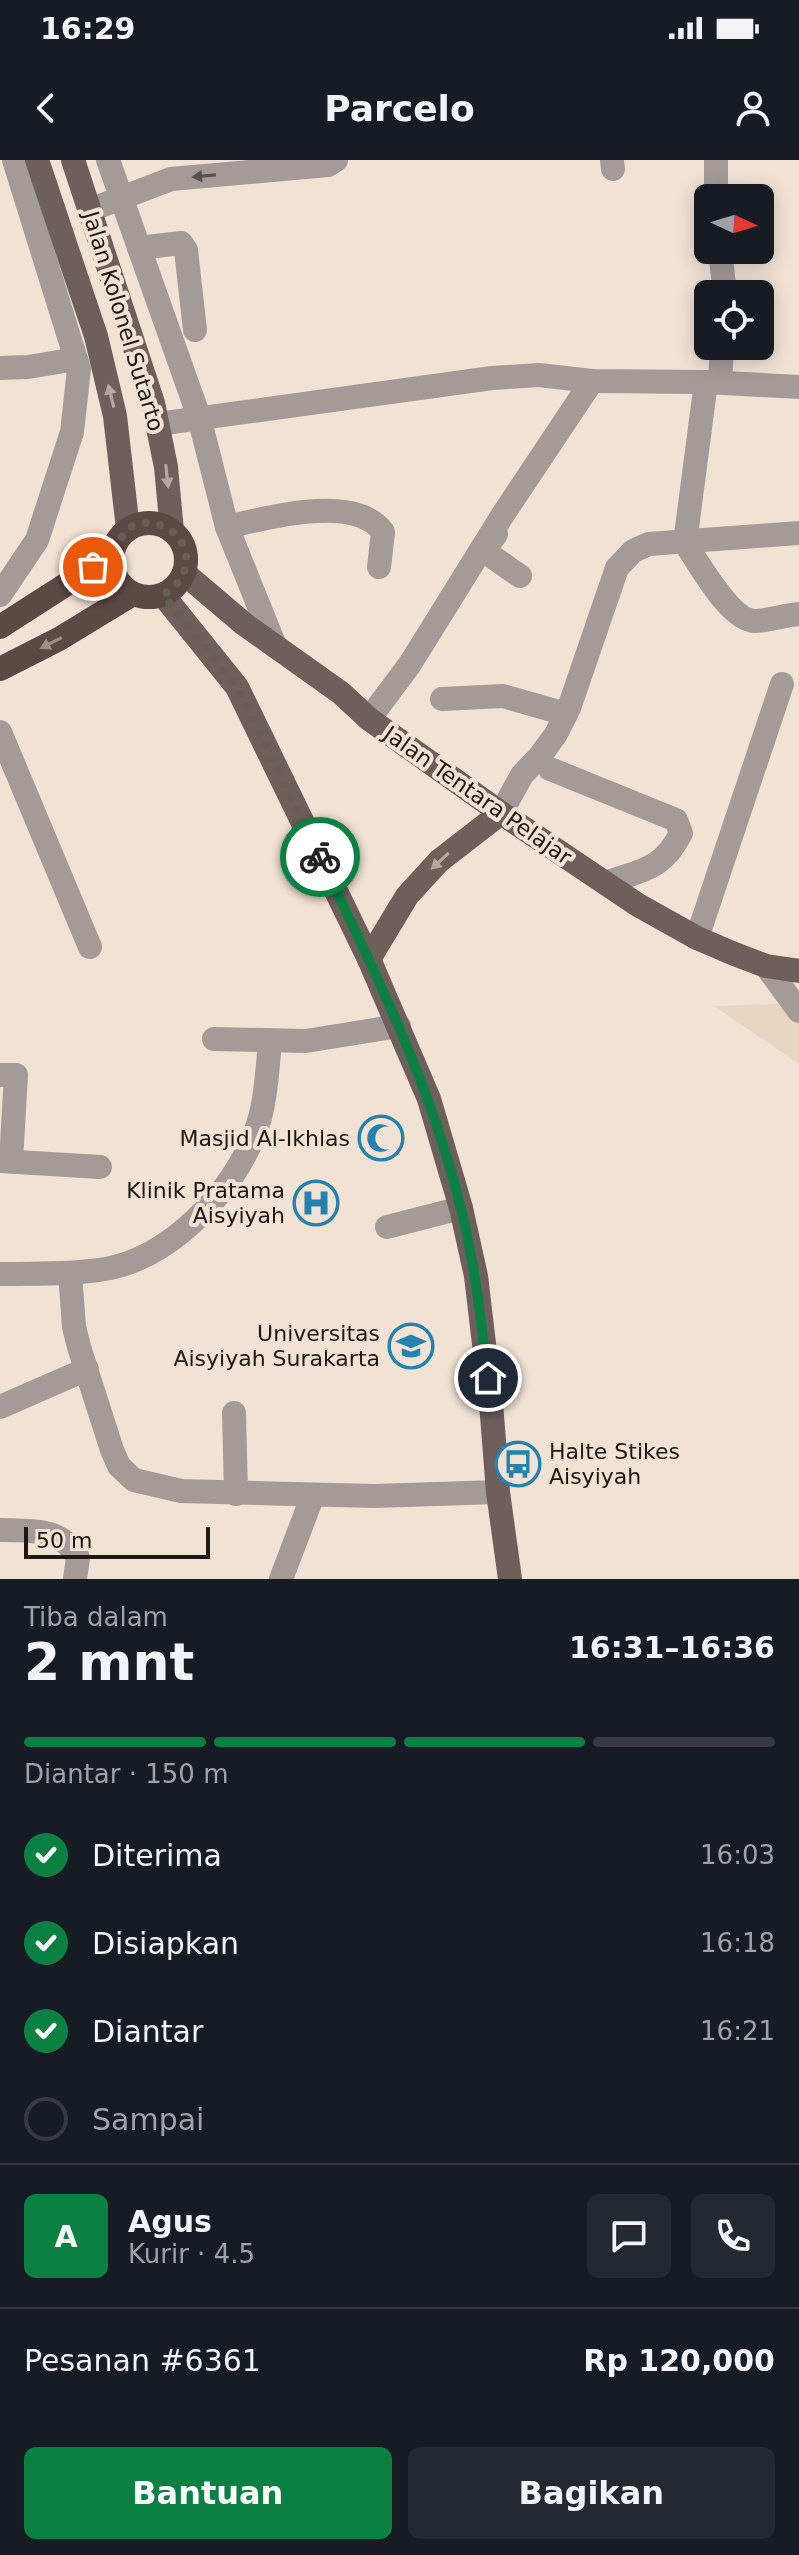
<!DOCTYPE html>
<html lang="id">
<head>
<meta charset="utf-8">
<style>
	body { margin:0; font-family:"DejaVu Sans",sans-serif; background:#242831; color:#f1f3f6; height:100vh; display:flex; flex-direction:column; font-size:30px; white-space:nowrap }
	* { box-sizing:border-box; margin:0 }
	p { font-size:26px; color:#9ea1a6 }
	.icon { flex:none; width:44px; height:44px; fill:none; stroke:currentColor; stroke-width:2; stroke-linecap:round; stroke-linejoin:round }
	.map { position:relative; height:1419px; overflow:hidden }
	.sheet { display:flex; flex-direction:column; background:#171b24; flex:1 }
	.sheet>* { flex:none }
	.needle { width:52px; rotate:94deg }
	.controls { position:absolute; left:694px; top:24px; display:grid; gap:16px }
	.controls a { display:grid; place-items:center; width:80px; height:80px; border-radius:12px; background:#171b24; box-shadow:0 4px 20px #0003; font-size:40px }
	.scale { position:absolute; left:24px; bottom:20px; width:186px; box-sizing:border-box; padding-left:8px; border:4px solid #1d1813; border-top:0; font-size:22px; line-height:28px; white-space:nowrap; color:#1d1813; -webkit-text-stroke:6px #f1e2d4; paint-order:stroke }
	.pin { position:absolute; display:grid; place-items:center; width:68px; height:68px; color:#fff; margin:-34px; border:4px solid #fff; border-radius:50%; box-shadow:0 2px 8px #0007 }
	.courier { position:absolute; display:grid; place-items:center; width:80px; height:80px; margin:-40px; border:6px solid #0b8043; border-radius:50%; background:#fff; color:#222; box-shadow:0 2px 10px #0007 }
	.headline em { font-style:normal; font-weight:700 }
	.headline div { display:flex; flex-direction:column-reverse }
	.headline { display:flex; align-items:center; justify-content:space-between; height:136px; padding:0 24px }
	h1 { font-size:52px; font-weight:700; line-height:60px }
	.bar { display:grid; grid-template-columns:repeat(4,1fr); gap:12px 8px; align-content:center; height:96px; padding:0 24px }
	.bar i { height:10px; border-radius:6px; background:#363941 }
	.bar .on { background:#0b8043 }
	.bar p { grid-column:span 4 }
	.line { display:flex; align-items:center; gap:20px; padding:0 24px; border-top:2px solid #363941 }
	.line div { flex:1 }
	.round { display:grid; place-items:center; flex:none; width:84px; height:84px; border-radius:12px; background:#242831 }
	ol { padding:0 24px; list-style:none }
	li { display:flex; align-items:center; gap:24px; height:88px }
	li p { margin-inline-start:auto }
	li .icon { padding:8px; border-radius:50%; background:#0b8043; color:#fff; stroke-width:4 }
	li:last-child { color:#9ea1a6 }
	li i { width:44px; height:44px; border:4px solid #363941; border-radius:50% }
	.cta { display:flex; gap:16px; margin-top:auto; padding:16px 24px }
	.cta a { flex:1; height:92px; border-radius:12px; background:#0b8043; color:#fff; font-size:32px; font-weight:700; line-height:92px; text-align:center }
	.cta a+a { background:#242831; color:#f1f3f6 }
	.status { display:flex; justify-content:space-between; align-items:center; height:56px; padding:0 40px; background:#171b24; direction:ltr }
	.status svg { height:22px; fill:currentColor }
	header { display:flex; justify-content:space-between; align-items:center; height:104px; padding:0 24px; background:#171b24; font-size:36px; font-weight:700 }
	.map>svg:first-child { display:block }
	.built { fill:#ead5c3 }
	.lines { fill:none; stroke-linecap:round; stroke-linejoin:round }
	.minor { stroke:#a49b99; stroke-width:24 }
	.major { stroke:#6e5e5c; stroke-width:24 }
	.highway { stroke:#5b4946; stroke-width:24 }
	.oneway { fill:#5a534f }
	.oneway2 { fill:#b6a79e }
	.oneway3 { fill:#9e8e86 }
	.done { stroke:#675f57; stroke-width:8; stroke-dasharray:0 14.4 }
	.route { stroke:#0b8043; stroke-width:10 }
	.labels { text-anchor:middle; stroke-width:8; stroke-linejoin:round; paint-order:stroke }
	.street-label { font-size:22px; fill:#1d1813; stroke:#f1e2d4 }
	.poi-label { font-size:22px; fill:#1d1813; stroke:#f1e2d4; text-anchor:end }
</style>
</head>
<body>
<div class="status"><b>16:29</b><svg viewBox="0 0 49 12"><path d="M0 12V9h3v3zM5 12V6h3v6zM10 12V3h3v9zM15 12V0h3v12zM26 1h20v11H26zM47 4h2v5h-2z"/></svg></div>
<header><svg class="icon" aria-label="back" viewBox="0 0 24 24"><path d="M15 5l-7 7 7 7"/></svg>Parcelo<svg class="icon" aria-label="person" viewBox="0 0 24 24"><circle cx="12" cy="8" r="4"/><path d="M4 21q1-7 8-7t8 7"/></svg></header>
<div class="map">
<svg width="799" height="1419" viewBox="0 0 799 1419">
	<rect width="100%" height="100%" fill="#f1e2d4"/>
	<path class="built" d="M 799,843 L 799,904 L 714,846 Z"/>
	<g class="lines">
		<g class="minor">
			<path d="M 108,0 L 199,257 L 227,367 L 275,486"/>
			<path d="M 612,0 L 613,9"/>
			<path d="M 716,38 L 716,0"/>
			<path d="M 90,50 L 171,19 L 328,5 L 336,0"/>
			<path d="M 139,88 L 181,83 L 186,90 L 195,170"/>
			<path d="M 720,90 L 725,134"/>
			<path d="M 0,208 L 28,207 L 76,199"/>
			<path d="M 706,222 L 685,383 C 698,402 730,461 755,461 C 766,461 786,455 799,454"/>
			<path d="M 720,222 L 722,186"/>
			<path d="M 158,264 L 492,218 L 539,215 L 592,221 L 706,222 L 799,227"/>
			<path d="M 227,367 C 266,358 355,333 383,372 L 379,407"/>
			<path d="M 496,374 L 486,388 L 487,393 L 520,416"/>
			<path d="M 0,435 L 37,380 L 72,272 L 79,209 L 14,0"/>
			<path d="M 442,539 L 503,536 L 566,554"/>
			<path d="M 369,559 L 410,504 L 502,356 L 592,221"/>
			<path d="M 0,572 L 90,787"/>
			<path d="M 550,609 L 676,660 L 681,673 C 663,710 641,710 606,723"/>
			<path d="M 501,653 L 522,615 L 540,596 L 556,574 L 569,548 L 617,408 L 633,391 L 649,384 L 799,373"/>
			<path d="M 697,778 L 782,524"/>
			<path d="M 766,806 L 799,851"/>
			<path d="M 214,879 L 306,881 L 399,866"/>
			<path d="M 0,915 L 16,915 L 11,1001"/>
			<path d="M 0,1001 L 100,1007"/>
			<path d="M 387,1067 L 461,1048"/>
			<path d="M 70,1113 L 74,1167 L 79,1187 L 112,1290 L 119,1306 L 134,1320 L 181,1331 L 375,1336 L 498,1332"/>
			<path d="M 0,1114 C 35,1113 70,1115 105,1109 C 170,1098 232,1033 255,973 C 266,945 267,912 270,882"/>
			<path d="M 0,1247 L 87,1209"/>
			<path d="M 234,1253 L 236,1334"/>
			<path d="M 0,1370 C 30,1371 62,1367 78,1398 L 75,1419"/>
			<path d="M 281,1419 L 313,1335"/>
		</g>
		<g class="major">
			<path d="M 37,0 L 96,176 L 115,256 L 128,369"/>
			<path d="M 73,0 L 153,243 L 166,307 L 172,371"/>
			<path d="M 184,413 L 244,464 L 341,533 L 369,559 L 501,653 L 638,745 L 697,778 L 732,793 L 766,806 L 799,811"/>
			<path d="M 163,435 L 237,527 L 369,799 L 429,939 L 461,1048 L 476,1116 L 491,1243 L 498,1332 L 510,1419"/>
			<path d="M 369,799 L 407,736 L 439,701 L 501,653"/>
		</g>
		<g class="highway">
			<circle cx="149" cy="400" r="37"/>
			<path d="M 0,467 L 112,395"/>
			<path d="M 0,509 L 59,479 L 133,434"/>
		</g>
	</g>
	<defs><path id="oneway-solid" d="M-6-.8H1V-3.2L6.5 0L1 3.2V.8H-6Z" transform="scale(2)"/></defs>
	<use class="oneway" href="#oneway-solid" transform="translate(204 16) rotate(175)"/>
	<g class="oneway2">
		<use href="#oneway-solid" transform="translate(111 236) rotate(-104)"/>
		<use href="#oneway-solid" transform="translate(167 316) rotate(84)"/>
		<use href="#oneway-solid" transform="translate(440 701) rotate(137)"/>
	</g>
	<use class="oneway3" href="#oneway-solid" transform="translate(51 483) rotate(153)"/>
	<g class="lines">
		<path class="done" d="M 93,407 C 98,404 105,401 109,397 C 122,386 118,367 143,363 C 170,360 194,386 184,412 C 180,423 172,429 163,435 L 237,527 L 320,697"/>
		<path class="route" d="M 320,697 C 375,811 431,925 461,1049 C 475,1105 481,1161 488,1218"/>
	</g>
	<defs>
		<g id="mosque-ring" transform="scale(2.3)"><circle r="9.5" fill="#f1e2d4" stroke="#2582af" stroke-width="1.5"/><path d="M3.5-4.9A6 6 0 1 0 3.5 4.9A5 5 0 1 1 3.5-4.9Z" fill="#2582af"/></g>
		<g id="hospital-ring" transform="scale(2.3)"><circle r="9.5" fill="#f1e2d4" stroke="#2582af" stroke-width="1.5"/><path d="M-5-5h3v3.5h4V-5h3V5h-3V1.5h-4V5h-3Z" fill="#2582af"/></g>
		<g id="university-ring" transform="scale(2.3)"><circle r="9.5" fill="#f1e2d4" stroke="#2582af" stroke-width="1.5"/><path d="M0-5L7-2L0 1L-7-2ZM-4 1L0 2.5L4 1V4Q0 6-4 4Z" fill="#2582af"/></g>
		<g id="bus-ring" transform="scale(2.3)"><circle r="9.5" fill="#f1e2d4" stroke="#2582af" stroke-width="1.5"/><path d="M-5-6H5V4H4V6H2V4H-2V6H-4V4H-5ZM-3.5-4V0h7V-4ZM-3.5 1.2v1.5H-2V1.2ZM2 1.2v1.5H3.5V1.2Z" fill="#2582af"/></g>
	</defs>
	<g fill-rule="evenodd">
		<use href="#mosque-ring" x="381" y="978"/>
		<use href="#hospital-ring" x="316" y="1043"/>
		<use href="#university-ring" x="411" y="1186"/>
		<use href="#bus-ring" x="518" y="1304"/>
	</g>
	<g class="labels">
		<g class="street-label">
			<text transform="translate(124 161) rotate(73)" y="8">Jalan Kolonel Sutarto</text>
			<text transform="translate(478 635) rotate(35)" y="8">Jalan Tentara Pelajar</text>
		</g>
		<g class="poi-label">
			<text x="350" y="986">Masjid Al-Ikhlas</text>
			<text x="285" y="1038">Klinik Pratama<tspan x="285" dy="25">Aisyiyah</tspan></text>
			<text x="380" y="1181">Universitas<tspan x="380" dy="25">Aisyiyah Surakarta</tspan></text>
			<text x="549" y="1299" text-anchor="start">Halte Stikes<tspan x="549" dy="25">Aisyiyah</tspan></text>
		</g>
	</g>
</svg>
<div class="controls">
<a><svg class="needle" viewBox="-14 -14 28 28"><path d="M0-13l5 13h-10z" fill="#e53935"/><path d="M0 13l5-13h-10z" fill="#9ea1a6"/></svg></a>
<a><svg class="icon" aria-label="locate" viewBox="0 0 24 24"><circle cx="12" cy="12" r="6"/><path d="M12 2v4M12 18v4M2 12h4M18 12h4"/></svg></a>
</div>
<div class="scale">50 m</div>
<div class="pin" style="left:93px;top:407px;background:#ea580c"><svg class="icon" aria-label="bag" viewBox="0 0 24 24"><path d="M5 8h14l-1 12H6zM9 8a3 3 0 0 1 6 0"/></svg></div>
<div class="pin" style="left:488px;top:1218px;background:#1f2937"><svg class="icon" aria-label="home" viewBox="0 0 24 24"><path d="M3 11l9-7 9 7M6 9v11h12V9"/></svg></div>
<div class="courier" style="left:320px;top:697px"><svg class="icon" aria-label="bike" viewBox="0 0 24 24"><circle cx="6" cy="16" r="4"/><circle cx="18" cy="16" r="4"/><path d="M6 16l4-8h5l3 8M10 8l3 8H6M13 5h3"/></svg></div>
</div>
<section class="sheet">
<div class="headline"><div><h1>2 mnt</h1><p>Tiba dalam</p></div><em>16:31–16:36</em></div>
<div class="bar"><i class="on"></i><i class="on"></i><i class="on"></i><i></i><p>Diantar · 150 m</p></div>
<ol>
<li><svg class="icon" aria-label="check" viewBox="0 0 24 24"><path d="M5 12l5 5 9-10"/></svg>Diterima<p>16:03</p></li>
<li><svg class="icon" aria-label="check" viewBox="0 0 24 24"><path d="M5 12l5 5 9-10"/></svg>Disiapkan<p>16:18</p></li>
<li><svg class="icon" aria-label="check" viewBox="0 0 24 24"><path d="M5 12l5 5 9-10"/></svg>Diantar<p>16:21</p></li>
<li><i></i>Sampai</li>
</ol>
<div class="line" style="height:144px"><b class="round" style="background:#0b8043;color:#fff">A</b><div><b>Agus</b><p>Kurir · 4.5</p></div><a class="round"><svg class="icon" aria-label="chat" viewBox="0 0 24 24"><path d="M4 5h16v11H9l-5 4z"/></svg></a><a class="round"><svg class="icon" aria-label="phone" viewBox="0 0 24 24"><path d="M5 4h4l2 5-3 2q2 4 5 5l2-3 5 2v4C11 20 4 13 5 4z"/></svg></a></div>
<div class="line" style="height:104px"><div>Pesanan #6361</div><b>Rp 120,000</b></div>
<div class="cta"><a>Bantuan</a><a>Bagikan</a></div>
</section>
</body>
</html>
